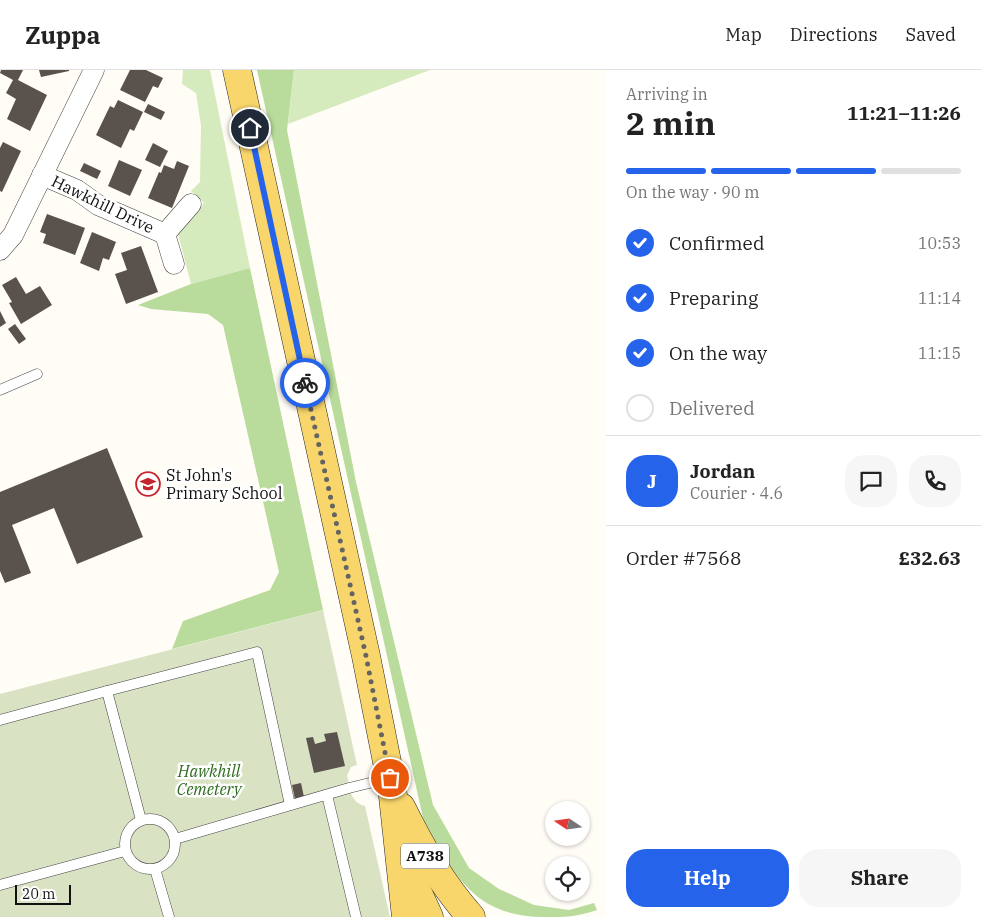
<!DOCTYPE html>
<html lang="en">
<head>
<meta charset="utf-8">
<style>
	body { margin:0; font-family:"IBM Plex Serif",serif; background:#f6f6f6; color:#222; height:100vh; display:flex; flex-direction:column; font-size:19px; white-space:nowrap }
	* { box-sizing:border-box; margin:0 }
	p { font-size:16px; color:#767676 }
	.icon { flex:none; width:28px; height:28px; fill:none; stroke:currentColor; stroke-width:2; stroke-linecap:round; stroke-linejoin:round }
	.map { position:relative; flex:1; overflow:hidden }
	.side { display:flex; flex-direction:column; background:#fff; width:375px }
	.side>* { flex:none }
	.needle { width:32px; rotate:283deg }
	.tools { position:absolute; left:545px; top:731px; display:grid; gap:10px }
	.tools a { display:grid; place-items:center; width:45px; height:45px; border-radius:50%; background:#fff; box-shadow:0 1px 4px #0004; font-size:25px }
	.scale { position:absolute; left:15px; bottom:12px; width:56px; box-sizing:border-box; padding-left:5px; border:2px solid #111; border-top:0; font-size:14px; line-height:18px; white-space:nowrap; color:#111; -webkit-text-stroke:4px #fff; paint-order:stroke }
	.pin { position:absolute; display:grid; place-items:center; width:42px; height:42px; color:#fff; margin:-21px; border:2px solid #fff; border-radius:50%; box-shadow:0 1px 5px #0007 }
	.courier { position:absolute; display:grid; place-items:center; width:50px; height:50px; margin:-25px; border:4px solid #2563eb; border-radius:50%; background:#fff; color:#222; box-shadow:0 1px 6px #0007 }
	.head em { font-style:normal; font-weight:700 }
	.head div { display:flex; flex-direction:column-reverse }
	.head { display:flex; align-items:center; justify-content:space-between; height:85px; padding:0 20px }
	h1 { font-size:32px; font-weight:700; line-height:38px }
	.bar { display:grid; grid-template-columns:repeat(4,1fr); gap:8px 5px; align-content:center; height:60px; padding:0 20px }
	.bar i { height:6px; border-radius:4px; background:#e0e0e0 }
	.bar .selected { background:#2563eb }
	.bar p { grid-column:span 4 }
	.line { display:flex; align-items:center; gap:12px; padding:0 20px; border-top:1px solid #e0e0e0 }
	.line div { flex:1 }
	.round { display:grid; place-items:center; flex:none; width:52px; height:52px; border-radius:20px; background:#f6f6f6 }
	ol { padding:0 20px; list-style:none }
	li { display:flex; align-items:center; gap:15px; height:55px }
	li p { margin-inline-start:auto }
	li .icon { padding:5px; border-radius:50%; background:#2563eb; color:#fff; stroke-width:4 }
	li:last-child { color:#767676 }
	li i { width:28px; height:28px; border:2px solid #e0e0e0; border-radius:50% }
	.primary-button { display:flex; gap:10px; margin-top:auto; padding:10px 20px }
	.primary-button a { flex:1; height:58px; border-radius:20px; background:#2563eb; color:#fff; font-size:20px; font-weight:700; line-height:58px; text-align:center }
	.primary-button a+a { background:#f6f6f6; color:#222 }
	header { display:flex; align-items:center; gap:30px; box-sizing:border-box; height:70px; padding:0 25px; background:#fff; border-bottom:1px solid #e0e0e0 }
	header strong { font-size:24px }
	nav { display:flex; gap:28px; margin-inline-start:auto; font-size:18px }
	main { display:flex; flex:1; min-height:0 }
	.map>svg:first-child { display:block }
	.green { fill:#d5ebbd }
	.forest { fill:#b9dc9c }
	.cemetery { fill:#d9e3c4 }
	.building { fill:#5a524d }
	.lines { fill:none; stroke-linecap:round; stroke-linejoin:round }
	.service-casing { stroke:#444; stroke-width:11 }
	.minor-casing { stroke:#444; stroke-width:21 }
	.primary-casing { stroke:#222; stroke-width:29 }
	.service { stroke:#fff; stroke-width:10 }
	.minor { stroke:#fff; stroke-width:20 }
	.primary { stroke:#f9d66b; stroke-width:28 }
	.done { stroke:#646461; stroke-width:5; stroke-dasharray:0 9 }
	.route { stroke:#2563eb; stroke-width:6 }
	.labels { text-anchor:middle; stroke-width:5; stroke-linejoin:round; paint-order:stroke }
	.shield { fill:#fff; stroke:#585858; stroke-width:1 }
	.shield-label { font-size:15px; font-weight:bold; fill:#111 }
	.street-label { font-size:16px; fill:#111; stroke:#fff }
	.poi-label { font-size:16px; fill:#111; stroke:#fff; text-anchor:start }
	.park-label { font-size:16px; font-style:italic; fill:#2f6b1f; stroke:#fff }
</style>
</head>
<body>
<header>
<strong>Zuppa</strong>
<nav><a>Map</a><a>Directions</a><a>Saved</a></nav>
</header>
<main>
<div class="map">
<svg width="606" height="847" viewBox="0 0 606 847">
	<rect width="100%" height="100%" fill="#fffdf5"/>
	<g class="green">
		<path d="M 183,0 L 210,0 L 250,198 L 191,214 L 178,164 L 204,133 L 191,121 L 200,112 L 201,56 L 196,23 L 182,14 Z"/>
		<path d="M 294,0 L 430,0 L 288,54 Z"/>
	</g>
	<g class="forest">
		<path d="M 257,0 L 294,0 L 287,60 L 356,412 L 433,735 L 469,798 L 499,819 L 534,835 L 569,840 L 594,833 L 597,840 C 577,847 565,847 544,847 C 473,847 453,803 423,748 Z"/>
		<path d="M 250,198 L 323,540 L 172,579 L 183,551 L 270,520 L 279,502 L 223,255 L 208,244 L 151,239 L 138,235 L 191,214 Z"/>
	</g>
	<path class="cemetery" d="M 323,540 L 357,695 L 351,697 L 347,705 C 350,719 350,732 365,736 L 390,847 L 0,847 L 0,624 Z"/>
	<g class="building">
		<path d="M 1,0 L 23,0 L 18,10 L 47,25 L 30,61 L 7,49 L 16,29 L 6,23 L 13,10 L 0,3 Z"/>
		<path d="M 39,0 L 69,0 L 69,1 L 41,7 Z"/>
		<path d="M 130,0 L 146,0 L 163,8 L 158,18 L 153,16 L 145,32 L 120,20 Z"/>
		<path d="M 118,30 L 143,42 L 134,61 L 130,59 L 121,78 L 96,65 L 110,36 L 114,38 Z"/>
		<path d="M 148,34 L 165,42 L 161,50 L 144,42 Z"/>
		<path d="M 3,72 L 21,81 L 2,122 L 0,121 L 0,78 Z"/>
		<path d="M 153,73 L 168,81 L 160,97 L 145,90 Z"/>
		<path d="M 119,90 L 142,100 L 130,126 L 108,116 Z"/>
		<path d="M 177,91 L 189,96 L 172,138 L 148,128 L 159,102 L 161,103 L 164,95 L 174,99 Z"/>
		<path d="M 84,93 L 101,101 L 97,109 L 80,101 Z"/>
		<path d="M 47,144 L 85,158 L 75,185 L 43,173 L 46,164 L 40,162 Z"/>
		<path d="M 92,162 L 116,172 L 109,190 L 103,188 L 99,201 L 80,193 Z"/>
		<path d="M 141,176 L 158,222 L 126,234 L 115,204 L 127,200 L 121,183 Z"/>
		<path d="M 16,207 L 26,224 L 40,216 L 52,235 L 21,254 L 9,233 L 12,232 L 2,215 Z"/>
		<path d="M 0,241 L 6,253 L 0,257 Z"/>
		<path d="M 15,254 L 26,269 L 19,274 L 8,259 Z"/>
		<path d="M 107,378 L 143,467 L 77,494 L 54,438 L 12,455 L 31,503 L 5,513 L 0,501 L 0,422 Z"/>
		<path d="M 337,662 L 345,696 L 314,703 L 306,668 L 313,667 L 315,674 L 326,671 L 324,664 Z"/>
		<path d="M 301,713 L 304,727 L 295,729 L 292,715 Z"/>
	</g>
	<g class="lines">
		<g class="service-casing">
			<g id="service">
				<path d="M 0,320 L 37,304"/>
				<path d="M 0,650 L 107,621"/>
				<path d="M 327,725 L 356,847"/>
				<circle cx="150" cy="774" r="25"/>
				<path d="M 141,750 L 107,621 L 257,582 L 290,735"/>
				<path d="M 175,769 L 349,718 L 390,708"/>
				<path d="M 155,799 L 169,847"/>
				<path d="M 0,815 L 125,781"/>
			</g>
		</g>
		<g class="minor-casing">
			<g id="minor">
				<path d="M 42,105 L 77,120 L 98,135 L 165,164"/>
				<path d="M 0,180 L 13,165 L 94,0"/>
				<path d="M 174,194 L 165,164 L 191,134"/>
			</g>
		</g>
		<g class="primary-casing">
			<g id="primary">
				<path d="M 237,0 L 366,586 L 392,717 L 406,847"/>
				<path d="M 401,737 C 421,777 441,813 471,847"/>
				<path d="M 408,801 L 429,847"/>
			</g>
		</g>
		<use href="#service" class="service"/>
		<use href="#minor" class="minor"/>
		<use href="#primary" class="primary"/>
	</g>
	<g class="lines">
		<path class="done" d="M 305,313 L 366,586 L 390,708"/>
		<path class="route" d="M 250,58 L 305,313"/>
	</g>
	<defs>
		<g id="school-ring" transform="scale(1.25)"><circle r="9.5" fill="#fff" stroke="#c4262e" stroke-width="1.5"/><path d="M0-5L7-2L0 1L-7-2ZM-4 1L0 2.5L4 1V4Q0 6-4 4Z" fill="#c4262e"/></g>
	</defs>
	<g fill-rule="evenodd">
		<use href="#school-ring" x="148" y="414"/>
	</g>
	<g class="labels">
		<rect class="shield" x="401" y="773.5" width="48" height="25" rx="4"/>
		<g class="shield-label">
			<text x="425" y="791">A738</text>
		</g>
		<g class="street-label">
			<text transform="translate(103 134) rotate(26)" y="6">Hawkhill Drive</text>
		</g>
		<g class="poi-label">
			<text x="166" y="411">St John's<tspan x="166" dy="18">Primary School</tspan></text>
		</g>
		<g class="park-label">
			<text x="209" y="707">Hawkhill<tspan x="209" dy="18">Cemetery</tspan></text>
		</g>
	</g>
</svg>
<div class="tools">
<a><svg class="needle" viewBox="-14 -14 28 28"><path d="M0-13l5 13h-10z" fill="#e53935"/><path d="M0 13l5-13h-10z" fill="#767676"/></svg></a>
<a><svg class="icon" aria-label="locate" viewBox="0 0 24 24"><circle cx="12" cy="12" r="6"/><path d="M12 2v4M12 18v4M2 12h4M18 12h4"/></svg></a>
</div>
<div class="scale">20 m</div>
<div class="pin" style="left:390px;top:708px;background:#ea580c"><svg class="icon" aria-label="bag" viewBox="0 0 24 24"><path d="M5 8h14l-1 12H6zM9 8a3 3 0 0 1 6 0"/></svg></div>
<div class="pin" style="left:250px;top:58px;background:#1f2937"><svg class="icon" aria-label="home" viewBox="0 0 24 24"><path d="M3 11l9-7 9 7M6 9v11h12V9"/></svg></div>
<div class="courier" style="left:305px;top:313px"><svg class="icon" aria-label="bike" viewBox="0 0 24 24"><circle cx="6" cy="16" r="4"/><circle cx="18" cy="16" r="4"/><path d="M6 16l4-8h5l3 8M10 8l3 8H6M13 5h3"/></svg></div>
</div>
<section class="side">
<div class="head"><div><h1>2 min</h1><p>Arriving in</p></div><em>11:21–11:26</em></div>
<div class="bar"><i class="selected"></i><i class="selected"></i><i class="selected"></i><i></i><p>On the way · 90 m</p></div>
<ol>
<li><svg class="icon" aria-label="check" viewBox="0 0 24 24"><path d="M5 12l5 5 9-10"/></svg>Confirmed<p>10:53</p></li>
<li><svg class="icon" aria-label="check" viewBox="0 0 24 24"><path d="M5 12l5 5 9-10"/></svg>Preparing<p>11:14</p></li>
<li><svg class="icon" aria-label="check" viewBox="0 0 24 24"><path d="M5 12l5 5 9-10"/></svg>On the way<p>11:15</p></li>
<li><i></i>Delivered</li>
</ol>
<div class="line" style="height:90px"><b class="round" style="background:#2563eb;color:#fff">J</b><div><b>Jordan</b><p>Courier · 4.6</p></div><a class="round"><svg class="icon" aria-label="chat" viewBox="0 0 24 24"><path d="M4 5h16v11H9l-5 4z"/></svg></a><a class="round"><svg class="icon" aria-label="phone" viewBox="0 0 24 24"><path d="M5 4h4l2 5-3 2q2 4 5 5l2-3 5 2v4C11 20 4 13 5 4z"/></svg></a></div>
<div class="line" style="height:65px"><div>Order #7568</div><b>£32.63</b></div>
<div class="primary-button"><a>Help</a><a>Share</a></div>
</section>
</main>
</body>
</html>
